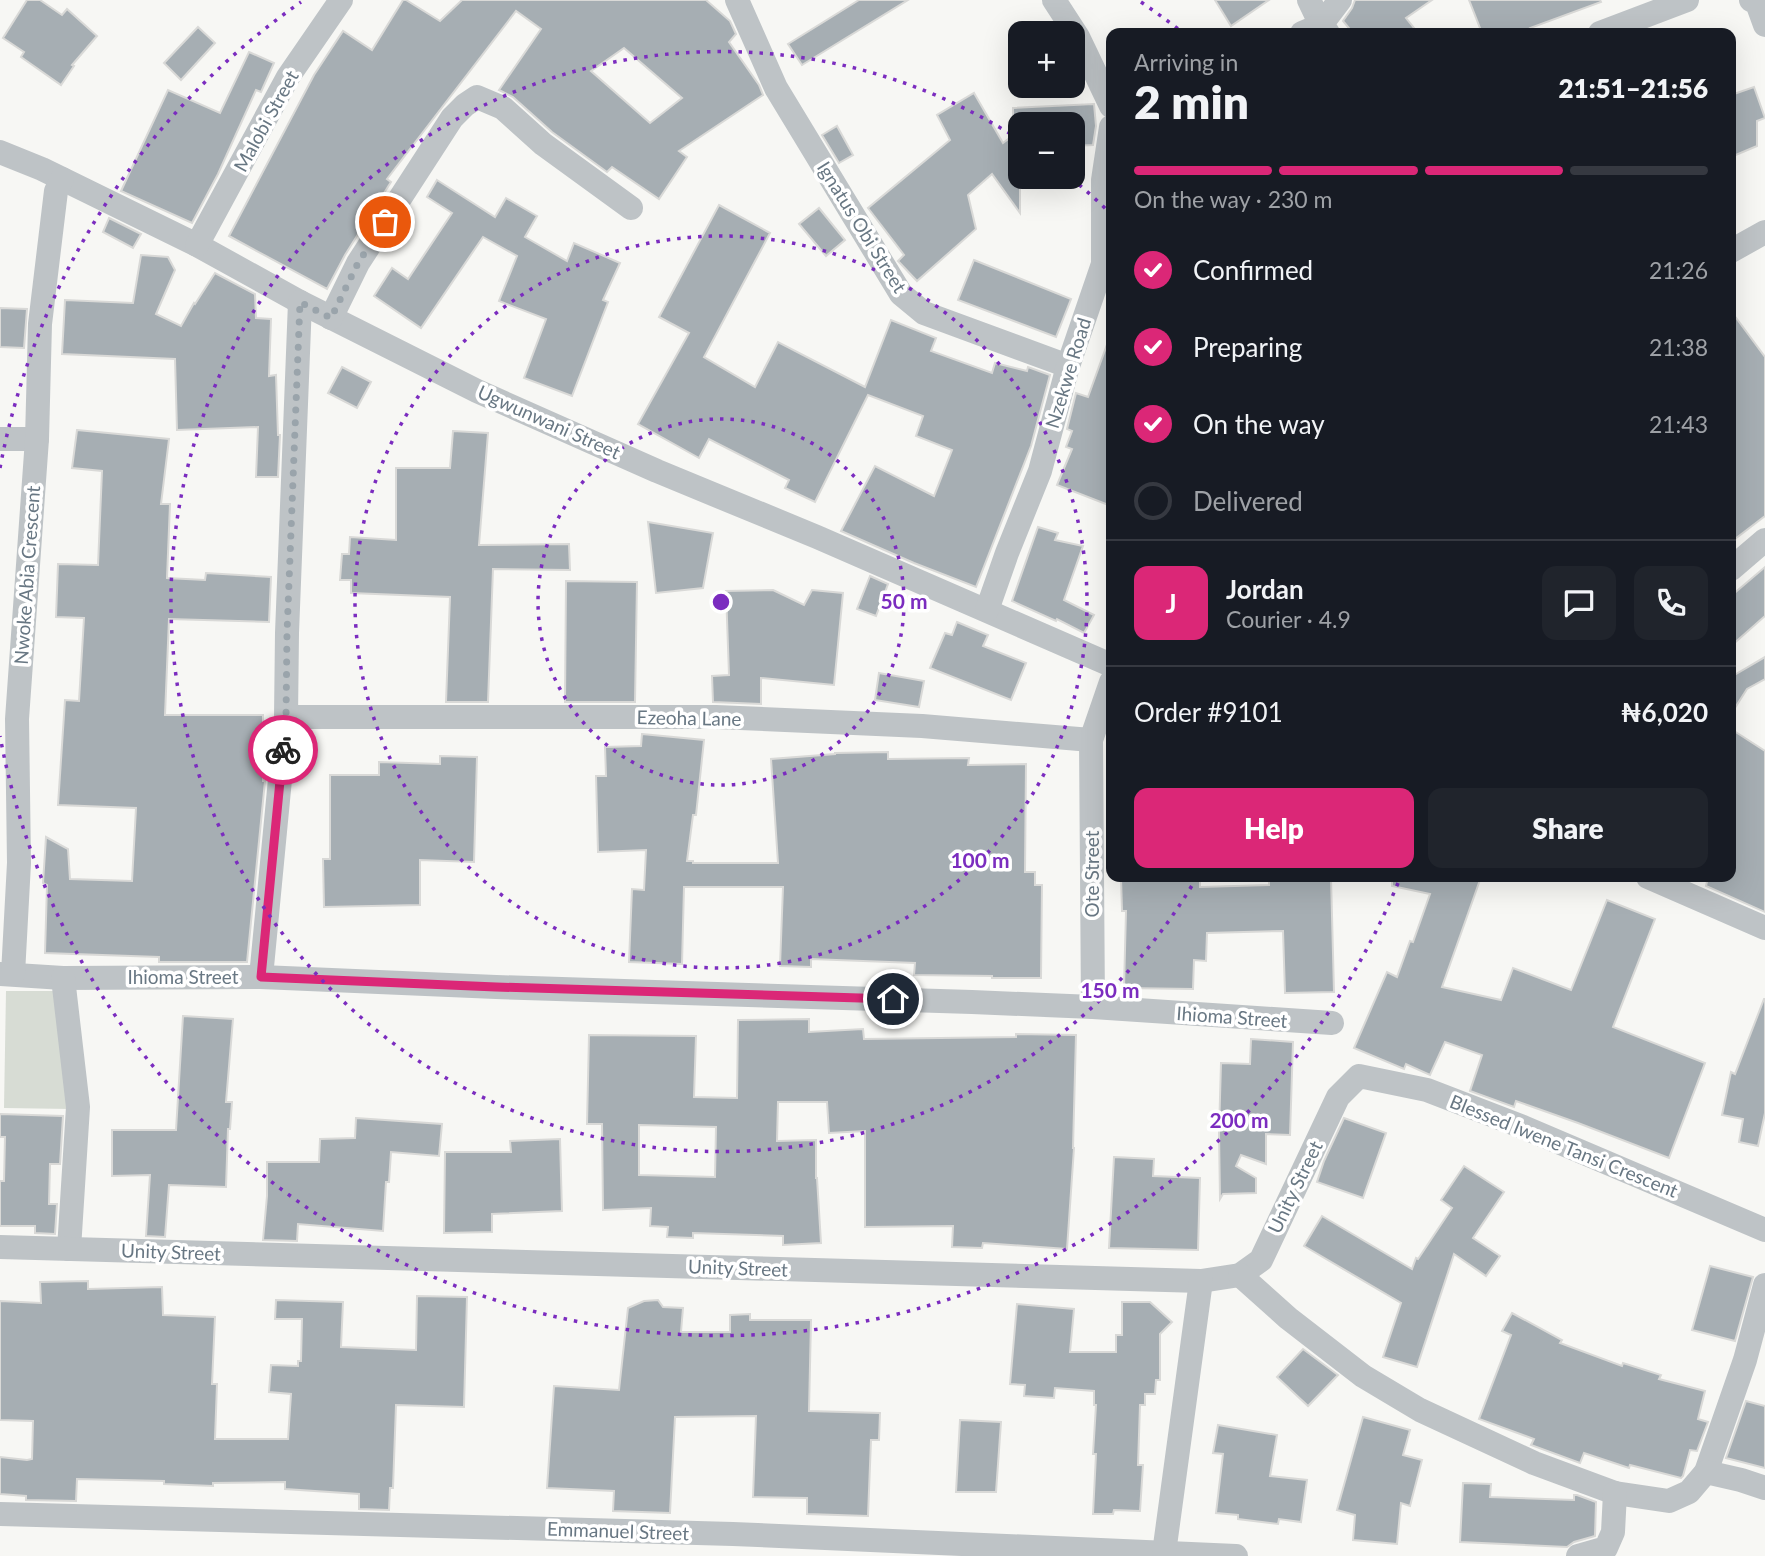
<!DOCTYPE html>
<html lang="en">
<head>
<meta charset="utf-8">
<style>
	body { margin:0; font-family:Lato,sans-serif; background:#20242c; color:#f1f3f6; height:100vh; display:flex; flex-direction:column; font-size:26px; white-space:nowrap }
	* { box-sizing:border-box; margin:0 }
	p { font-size:23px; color:#9ea1a6 }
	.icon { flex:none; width:38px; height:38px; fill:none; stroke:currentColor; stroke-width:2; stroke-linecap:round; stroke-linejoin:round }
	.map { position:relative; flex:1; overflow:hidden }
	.side { position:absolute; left:1106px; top:28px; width:630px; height:854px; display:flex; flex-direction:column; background:#171b24; border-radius:14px; box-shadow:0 7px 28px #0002 }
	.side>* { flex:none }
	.fabs { position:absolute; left:1008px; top:21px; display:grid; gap:14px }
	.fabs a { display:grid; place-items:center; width:77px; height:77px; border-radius:14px; background:#171b24; box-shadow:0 7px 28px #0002; font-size:35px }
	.pin { position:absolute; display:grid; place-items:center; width:60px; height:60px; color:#fff; margin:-30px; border:4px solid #fff; border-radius:50%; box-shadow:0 2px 7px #0007 }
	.courier { position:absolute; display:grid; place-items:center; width:70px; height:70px; margin:-35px; border:5px solid #db2777; border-radius:50%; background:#fff; color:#222; box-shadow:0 2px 9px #0007 }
	.head em { font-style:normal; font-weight:800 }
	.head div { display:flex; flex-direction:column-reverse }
	.head { display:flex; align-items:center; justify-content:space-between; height:119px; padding:0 28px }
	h1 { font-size:46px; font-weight:800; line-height:52px }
	.bar { display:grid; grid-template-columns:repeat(4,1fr); gap:10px 7px; align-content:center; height:84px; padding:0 28px }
	.bar i { height:9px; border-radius:5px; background:#363941 }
	.bar .on { background:#db2777 }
	.bar p { grid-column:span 4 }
	.line { display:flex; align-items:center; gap:18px; padding:0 28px; border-top:2px solid #363941 }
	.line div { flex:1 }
	.round { display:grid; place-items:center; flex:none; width:74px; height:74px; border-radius:14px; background:#20242c }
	ol { padding:0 28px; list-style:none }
	li { display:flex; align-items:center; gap:21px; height:77px }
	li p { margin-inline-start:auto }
	li .icon { padding:7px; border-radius:50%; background:#db2777; color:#fff; stroke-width:4 }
	li:last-child { color:#9ea1a6 }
	li i { width:38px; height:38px; border:4px solid #363941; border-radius:50% }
	.cta { display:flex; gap:14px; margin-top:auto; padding:14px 28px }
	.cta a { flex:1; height:80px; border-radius:14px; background:#db2777; color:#fff; font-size:28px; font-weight:800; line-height:80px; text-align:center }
	.cta a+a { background:#20242c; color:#f1f3f6 }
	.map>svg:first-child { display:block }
	.green { fill:#d7dcd4 }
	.building { fill:#a6aeb3; stroke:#d9d9d7; stroke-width:2; fill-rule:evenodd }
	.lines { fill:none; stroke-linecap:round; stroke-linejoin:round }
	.minor { stroke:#bec3c6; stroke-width:24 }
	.done { stroke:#9aa4ab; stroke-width:7; stroke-dasharray:0 12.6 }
	.route { stroke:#db2777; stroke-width:9 }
	.ring { fill:none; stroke:#7b2cbf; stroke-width:3.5; stroke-dasharray:3.5 7 }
	.labels { text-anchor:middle; stroke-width:7; stroke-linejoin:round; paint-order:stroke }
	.street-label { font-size:19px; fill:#687783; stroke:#fff }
	.centre { fill:#7b2cbf; stroke:#fff; stroke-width:3.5 }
	.ring-label { font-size:21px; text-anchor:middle; font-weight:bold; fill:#7b2cbf; stroke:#fff; stroke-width:7; stroke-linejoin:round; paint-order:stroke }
</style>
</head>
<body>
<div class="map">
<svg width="1765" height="1556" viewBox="0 0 1765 1556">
	<rect width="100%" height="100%" fill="#f7f7f4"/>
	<path class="green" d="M 6,991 L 73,991 L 71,1109 L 4,1108 Z"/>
	<g class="building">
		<path d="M 27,0 L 40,0 L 62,15 L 67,9 L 97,36 L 72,65 L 74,66 L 61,85 L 21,57 L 24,52 L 3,38 Z"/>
		<path d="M 403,0 L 406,0 L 440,21 L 462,0 L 706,0 L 730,21 L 736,34 L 729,42 L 759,85 L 763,95 L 679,151 L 687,157 L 659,199 L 612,167 L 607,172 L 552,132 L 513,97 L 499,90 L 541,29 L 516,11 L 387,179 L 391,182 L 345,255 L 327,289 L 229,236 L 314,75 L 343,31 L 372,50 ZM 624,48 L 682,98 L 650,123 L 591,71 Z"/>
		<path d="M 859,0 L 908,0 L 802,65 L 788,44 Z"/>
		<path d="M 1215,0 L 1269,0 L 1231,26 Z"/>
		<path d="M 1355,0 L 1432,0 L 1406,18 L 1418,33 L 1353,33 L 1343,21 L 1352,8 Z"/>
		<path d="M 1469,0 L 1600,0 L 1601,2 L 1530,28 L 1532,33 L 1482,33 Z"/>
		<path d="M 198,27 L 215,43 L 181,80 L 164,63 Z"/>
		<path d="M 249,52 L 274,63 L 261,92 L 256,90 L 218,174 L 192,223 L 121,191 L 168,90 L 220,113 Z"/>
		<path d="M 1754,87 L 1765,118 L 1757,121 L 1757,146 L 1731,157 L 1731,95 Z"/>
		<path d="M 974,93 L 1003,143 L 1020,130 L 1020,213 L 992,174 L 968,195 L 976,229 L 917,281 L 898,261 L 904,255 L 868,208 L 950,140 L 937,115 Z"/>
		<path d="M 1094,104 L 1096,126 L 1093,145 L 1073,146 L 1073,124 L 1013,124 L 1013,108 Z"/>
		<path d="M 837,126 L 853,155 L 839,163 L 822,135 Z"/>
		<path d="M 437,180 L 495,217 L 506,198 L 537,216 L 525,237 L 567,261 L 574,243 L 620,263 L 603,300 L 608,302 L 572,396 L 524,378 L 546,319 L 499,301 L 517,256 L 483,237 L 421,328 L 374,296 L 392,268 L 408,279 L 452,213 L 427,197 Z"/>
		<path d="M 719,205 L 770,233 L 704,357 L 755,387 L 778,342 L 865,387 L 891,320 L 936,338 L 931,351 L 992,373 L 995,363 L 1027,371 L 1028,367 L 1050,375 L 1031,446 L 976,587 L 914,563 L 841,531 L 875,466 L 934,496 L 952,450 L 916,436 L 923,416 L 868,395 L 815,502 L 785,488 L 789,480 L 709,439 L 699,458 L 638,424 L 689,333 L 659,317 Z"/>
		<path d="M 819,208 L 845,240 L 826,256 L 799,224 Z"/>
		<path d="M 109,218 L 141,234 L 133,248 L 103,232 Z"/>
		<path d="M 141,255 L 168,257 L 175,270 L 156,314 L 181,326 L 194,303 L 195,304 L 215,273 L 255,294 L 256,318 L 271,319 L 269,376 L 276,375 L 278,435 L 280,435 L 278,477 L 256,477 L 258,427 L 177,430 L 175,359 L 62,354 L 65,300 L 133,303 Z"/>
		<path d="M 974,260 L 1071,299 L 1056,337 L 958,300 Z"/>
		<path d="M 0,308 L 27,309 L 24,348 L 0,347 Z"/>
		<path d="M 1731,311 L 1765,357 L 1765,516 L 1731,542 Z"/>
		<path d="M 1109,339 L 1111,339 L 1111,506 L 1057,485 L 1072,449 L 1066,447 L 1072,431 L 1067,429 L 1076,393 L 1088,397 Z"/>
		<path d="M 342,367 L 371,382 L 357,408 L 328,393 Z"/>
		<path d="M 77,430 L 169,439 L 161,504 L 170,504 L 167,578 L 205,580 L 206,573 L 271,577 L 269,622 L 169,619 L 165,715 L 263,715 L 263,781 L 265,781 L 247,962 L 159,962 L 159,957 L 45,953 L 47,885 L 43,883 L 46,837 L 68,849 L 70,879 L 132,881 L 136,808 L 58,805 L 65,700 L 79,701 L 84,618 L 56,617 L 58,564 L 98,565 L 102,471 L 72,468 Z"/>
		<path d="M 453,431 L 488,433 L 479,545 L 569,544 L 570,570 L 493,569 L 488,702 L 446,702 L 450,597 L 351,593 L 351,580 L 340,580 L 342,554 L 349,554 L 350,537 L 396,540 L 396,468 L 450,468 Z"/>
		<path d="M 648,522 L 713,533 L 703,588 L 656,593 Z"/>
		<path d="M 1038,527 L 1058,533 L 1055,540 L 1083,546 L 1064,600 L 1094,615 L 1084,633 L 1057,619 L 1056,621 L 1012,601 Z"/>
		<path d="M 1765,567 L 1765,616 L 1731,646 L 1731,596 Z"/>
		<path d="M 870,576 L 888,584 L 876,616 L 857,609 Z"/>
		<path d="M 566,581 L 637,582 L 635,702 L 565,702 Z"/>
		<path d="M 773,590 L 804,605 L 812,590 L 843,593 L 834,685 L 761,678 L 761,704 L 713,702 L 712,676 L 729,675 L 726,591 Z"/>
		<path d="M 957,622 L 988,635 L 983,646 L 1026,663 L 1011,700 L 930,668 L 945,633 L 952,635 Z"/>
		<path d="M 1765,657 L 1765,679 L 1747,689 L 1731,714 L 1731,677 Z"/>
		<path d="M 879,673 L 924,681 L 919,707 L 875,700 Z"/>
		<path d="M 1731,729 L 1765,751 L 1765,912 L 1706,886 L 1708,877 L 1731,877 Z"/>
		<path d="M 642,734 L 704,740 L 696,815 L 693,815 L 687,861 L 693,861 L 693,863 L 778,863 L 771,759 L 835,754 L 835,753 L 888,752 L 888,759 L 969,758 L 968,765 L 1026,764 L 1025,872 L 1035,872 L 1035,885 L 1042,885 L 1041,978 L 992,978 L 992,976 L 914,975 L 915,963 L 811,959 L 811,967 L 780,966 L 783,887 L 684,887 L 682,964 L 629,962 L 632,889 L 644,890 L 646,850 L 598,852 L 596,776 L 606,776 L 605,747 L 641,746 Z"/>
		<path d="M 440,756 L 477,757 L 474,862 L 420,860 L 420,905 L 324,907 L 323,859 L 330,859 L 330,775 L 379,775 L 379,762 L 440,764 Z"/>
		<path d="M 1121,877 L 1200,877 L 1200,887 L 1269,885 L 1269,877 L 1331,877 L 1334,992 L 1285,993 L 1283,931 L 1207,933 L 1206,961 L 1194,960 L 1193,989 L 1124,988 L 1126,911 L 1122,911 Z"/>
		<path d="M 1392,877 L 1481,877 L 1442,987 L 1501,1000 L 1513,968 L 1571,990 L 1607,900 L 1655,919 L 1613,1027 L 1705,1063 L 1669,1158 L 1578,1123 L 1516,1101 L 1514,1107 L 1470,1091 L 1482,1055 L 1445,1042 L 1430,1075 L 1406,1064 L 1404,1069 L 1354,1048 L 1387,972 L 1397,977 L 1410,941 L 1413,942 L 1430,894 L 1392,886 Z"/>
		<path d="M 1764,999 L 1765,999 L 1765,1113 L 1758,1146 L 1739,1142 L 1743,1119 L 1722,1115 L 1731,1072 L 1735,1074 Z"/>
		<path d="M 183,1016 L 233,1019 L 226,1102 L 232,1102 L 230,1129 L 228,1129 L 226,1187 L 169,1185 L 165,1237 L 146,1236 L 150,1175 L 112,1176 L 112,1130 L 176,1130 Z"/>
		<path d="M 809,1019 L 809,1032 L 863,1029 L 864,1039 L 1016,1037 L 1016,1034 L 1076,1035 L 1073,1148 L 1074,1148 L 1067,1249 L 983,1243 L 982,1248 L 952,1247 L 953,1226 L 865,1227 L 865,1131 L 829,1133 L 827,1102 L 778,1102 L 777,1141 L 816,1140 L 816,1178 L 817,1178 L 821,1243 L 783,1245 L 783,1236 L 693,1233 L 693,1238 L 667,1237 L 668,1227 L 650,1226 L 651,1208 L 603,1210 L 602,1124 L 587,1124 L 589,1035 L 696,1036 L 694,1097 L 737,1098 L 738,1020 ZM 639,1125 L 716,1127 L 715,1177 L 639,1175 Z"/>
		<path d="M 1251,1039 L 1293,1042 L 1290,1135 L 1266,1134 L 1266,1164 L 1241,1155 L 1236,1166 L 1256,1178 L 1256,1193 L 1223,1194 L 1220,1199 L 1219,1132 L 1221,1063 L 1250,1064 Z"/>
		<path d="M 0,1114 L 63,1116 L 60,1164 L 50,1164 L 49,1204 L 57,1204 L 55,1234 L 35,1233 L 35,1226 L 0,1226 L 0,1181 L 4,1181 L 5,1137 L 0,1137 Z"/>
		<path d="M 356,1118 L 442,1124 L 439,1156 L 391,1152 L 389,1182 L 386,1182 L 383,1231 L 298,1224 L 297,1241 L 263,1240 L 267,1196 L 267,1162 L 319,1162 L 320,1139 L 355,1138 Z"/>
		<path d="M 1344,1118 L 1386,1133 L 1363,1198 L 1317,1182 L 1324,1161 Z"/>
		<path d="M 560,1139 L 562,1211 L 492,1214 L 492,1232 L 444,1233 L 445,1152 L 511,1152 L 510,1141 Z"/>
		<path d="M 1114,1157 L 1154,1159 L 1153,1176 L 1200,1178 L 1198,1250 L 1109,1248 Z"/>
		<path d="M 1464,1166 L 1504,1192 L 1473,1238 L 1500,1256 L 1486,1276 L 1454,1254 L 1417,1367 L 1383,1357 L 1401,1303 L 1304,1246 L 1322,1216 L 1412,1269 L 1416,1258 L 1418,1259 L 1452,1208 L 1441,1200 Z"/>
		<path d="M 1710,1266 L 1753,1277 L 1735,1341 L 1692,1330 Z"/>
		<path d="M 88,1281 L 88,1289 L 162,1287 L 163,1315 L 215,1317 L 212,1384 L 217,1384 L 215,1439 L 288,1439 L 291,1394 L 269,1392 L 271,1365 L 298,1366 L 298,1361 L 301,1361 L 302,1319 L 275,1319 L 276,1300 L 343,1302 L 341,1347 L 416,1350 L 417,1296 L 467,1297 L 464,1407 L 396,1405 L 393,1488 L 390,1488 L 389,1510 L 359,1509 L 359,1494 L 285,1489 L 285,1482 L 213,1483 L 213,1486 L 164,1484 L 164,1481 L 77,1479 L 76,1501 L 26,1500 L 26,1496 L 0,1494 L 0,1457 L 27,1460 L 32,1459 L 33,1421 L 0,1420 L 0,1301 L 41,1303 L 40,1282 Z"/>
		<path d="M 658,1300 L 663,1307 L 683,1308 L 681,1332 L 730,1332 L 730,1315 L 750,1314 L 750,1320 L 811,1320 L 809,1411 L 880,1413 L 879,1440 L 871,1440 L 868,1516 L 807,1514 L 807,1498 L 753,1497 L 756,1416 L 675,1417 L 670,1513 L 613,1511 L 614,1491 L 547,1488 L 554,1386 L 619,1390 L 628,1308 L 644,1301 Z"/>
		<path d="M 1122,1302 L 1150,1302 L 1172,1322 L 1160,1334 L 1160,1380 L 1156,1380 L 1155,1394 L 1145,1394 L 1145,1405 L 1140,1405 L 1138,1465 L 1143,1465 L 1140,1511 L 1114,1510 L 1113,1514 L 1093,1514 L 1096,1454 L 1093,1454 L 1096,1405 L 1094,1405 L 1094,1391 L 1055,1388 L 1054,1398 L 1024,1396 L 1025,1385 L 1010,1384 L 1017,1304 L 1074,1309 L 1070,1352 L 1116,1352 L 1116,1335 L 1122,1335 Z"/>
		<path d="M 1512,1313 L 1562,1340 L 1560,1343 L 1622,1366 L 1623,1363 L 1661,1375 L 1659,1379 L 1705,1391 L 1698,1419 L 1708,1422 L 1697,1451 L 1690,1450 L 1683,1476 L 1681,1478 L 1630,1465 L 1629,1468 L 1584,1453 L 1580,1463 L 1531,1445 L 1534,1439 L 1479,1419 L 1511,1335 L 1502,1331 Z"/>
		<path d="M 1303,1349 L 1338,1375 L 1308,1406 L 1277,1377 Z"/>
		<path d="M 1746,1401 L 1765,1406 L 1765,1468 L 1726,1458 Z"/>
		<path d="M 1363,1417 L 1410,1430 L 1403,1455 L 1422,1460 L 1410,1506 L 1401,1503 L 1397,1544 L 1353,1540 L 1355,1515 L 1337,1510 Z"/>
		<path d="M 960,1420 L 1001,1422 L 996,1492 L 956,1492 Z"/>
		<path d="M 1218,1425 L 1277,1435 L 1270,1476 L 1307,1480 L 1301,1522 L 1279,1519 L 1278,1524 L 1238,1519 L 1238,1515 L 1216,1513 L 1223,1454 L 1213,1453 Z"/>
		<path d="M 1463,1483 L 1491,1484 L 1490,1497 L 1574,1500 L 1574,1495 L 1577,1495 L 1596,1502 L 1595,1536 L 1574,1542 L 1567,1547 L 1460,1542 Z"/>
	</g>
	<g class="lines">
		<g class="minor">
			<path d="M 737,0 L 776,88 L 901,294 L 924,313 L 1068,366"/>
			<path d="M 1054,0 L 1078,37 L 1111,106"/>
			<path d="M 1309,0 L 1321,25 L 1328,33"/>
			<path d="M 1751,0 L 1757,3 L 1765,25"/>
			<path d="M 1302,33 L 1321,25 L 1340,0"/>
			<path d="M 1600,33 L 1687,0"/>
			<path d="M 0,152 L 42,169 L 197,245 L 300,302 L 477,391 L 657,471 L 817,537 L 1111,665"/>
			<path d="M 197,245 L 288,77 L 341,0"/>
			<path d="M 1731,251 L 1765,232"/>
			<path d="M 331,318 L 358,263 L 452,118 L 465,105 L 477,97 L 503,108 L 543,144 L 631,208"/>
			<path d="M 0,439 L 37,439"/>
			<path d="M 1731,569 L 1765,540"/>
			<path d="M 987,610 L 1007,553 L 1040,471 L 1068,366 L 1103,264 L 1103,180 L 1111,127"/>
			<path d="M 286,717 L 716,717 L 922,726 L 1091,740"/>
			<path d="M 1648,877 L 1765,928"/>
			<path d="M 0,974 L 63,978 L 261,977 L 496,987 L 972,1002 L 1093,1007 L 1332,1023"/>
			<path d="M 13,974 L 19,863 L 17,719 L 37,439 L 40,324 L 56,191 L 62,179"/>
			<path d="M 261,977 L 286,717 L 287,633 L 300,302"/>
			<path d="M 63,978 L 78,1107 L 69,1249"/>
			<path d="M 1093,1007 L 1091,740 L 1111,682"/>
			<path d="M 0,1247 L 1201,1281 L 1240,1275 L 1261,1260 L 1338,1097 L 1359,1076 L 1427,1090 L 1523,1127 L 1765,1230"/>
			<path d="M 1240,1275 L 1288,1318 L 1363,1376 L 1420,1410 L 1534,1463 L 1615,1493 L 1669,1501 L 1689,1492 L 1706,1472 L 1745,1360 L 1765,1285"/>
			<path d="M 1706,1472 L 1741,1480 L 1765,1488"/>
			<path d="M 0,1514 L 733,1534 L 1236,1556"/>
			<path d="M 1164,1553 L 1201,1281"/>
			<path d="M 1578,1556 L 1606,1548 L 1613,1532 L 1615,1493"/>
		</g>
	</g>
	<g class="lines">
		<path class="done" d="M 283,750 L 286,717 L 287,633 L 300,302 L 331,318 L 358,263 L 385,222"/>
		<path class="route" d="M 283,750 L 261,977 L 496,987 L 893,999"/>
	</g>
	<g class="ring">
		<circle cx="721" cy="602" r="183"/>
		<circle cx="721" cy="602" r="366"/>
		<path d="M1197 877A550 550 0 1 1 1017 138M1071 178A550 550 0 0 1 1110 213"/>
		<path d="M1398 883A733 733 0 0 1 0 736M0 468A733 733 0 0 1 301 2M1141 2A733 733 0 0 1 1182 32"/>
	</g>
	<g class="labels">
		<g class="street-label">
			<text transform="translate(266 121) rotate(-61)" y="7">Malobi Street</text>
			<text transform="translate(862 227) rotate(58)" y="7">Ignatus Obi Street</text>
			<text transform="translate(1068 373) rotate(-73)" y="7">Nzekwe Road</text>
			<text transform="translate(549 422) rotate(24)" y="7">Ugwunwani Street</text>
			<text transform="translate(27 575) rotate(-86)" y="7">Nwoke Abia Crescent</text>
			<text transform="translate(689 718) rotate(1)" y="7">Ezeoha Lane</text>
			<text transform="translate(1092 874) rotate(-90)" y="7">Ote Street</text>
			<text x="183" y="984">Ihioma Street</text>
			<text transform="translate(1232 1017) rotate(4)" y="7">Ihioma Street</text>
			<text transform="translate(1564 1146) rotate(22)" y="7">Blessed Iwene Tansi Crescent</text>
			<text transform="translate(1295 1187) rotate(-64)" y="7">Unity Street</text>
			<text transform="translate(171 1252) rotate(2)" y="7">Unity Street</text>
			<text transform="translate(738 1268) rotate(2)" y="7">Unity Street</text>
			<text transform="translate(618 1531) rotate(2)" y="7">Emmanuel Street</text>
		</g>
	</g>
	<circle cx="721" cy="602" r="10" class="centre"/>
	<g class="ring-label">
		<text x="904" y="609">50 m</text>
		<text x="980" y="868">100 m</text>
		<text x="1110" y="998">150 m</text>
		<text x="1239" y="1128">200 m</text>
	</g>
</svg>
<div class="fabs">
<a>+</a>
<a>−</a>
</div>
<div class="pin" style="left:385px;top:222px;background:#ea580c"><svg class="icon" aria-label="bag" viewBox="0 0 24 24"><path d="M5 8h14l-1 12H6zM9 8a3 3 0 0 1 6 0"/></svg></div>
<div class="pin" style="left:893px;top:999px;background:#1f2937"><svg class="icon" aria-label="home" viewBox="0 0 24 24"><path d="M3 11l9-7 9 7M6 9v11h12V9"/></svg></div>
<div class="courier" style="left:283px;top:750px"><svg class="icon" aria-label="bike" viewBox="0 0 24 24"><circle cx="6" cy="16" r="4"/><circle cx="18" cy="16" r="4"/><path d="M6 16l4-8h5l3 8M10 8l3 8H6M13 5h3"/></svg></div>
<section class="side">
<div class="head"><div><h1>2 min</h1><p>Arriving in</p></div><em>21:51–21:56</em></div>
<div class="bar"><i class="on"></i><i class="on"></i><i class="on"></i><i></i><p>On the way · 230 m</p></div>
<ol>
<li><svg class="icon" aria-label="check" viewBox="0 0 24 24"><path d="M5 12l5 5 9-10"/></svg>Confirmed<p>21:26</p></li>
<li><svg class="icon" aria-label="check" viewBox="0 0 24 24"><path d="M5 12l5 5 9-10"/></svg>Preparing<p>21:38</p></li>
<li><svg class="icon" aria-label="check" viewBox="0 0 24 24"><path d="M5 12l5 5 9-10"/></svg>On the way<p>21:43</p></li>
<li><i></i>Delivered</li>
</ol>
<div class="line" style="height:126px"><b class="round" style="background:#db2777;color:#fff">J</b><div><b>Jordan</b><p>Courier · 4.9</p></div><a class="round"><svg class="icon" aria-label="chat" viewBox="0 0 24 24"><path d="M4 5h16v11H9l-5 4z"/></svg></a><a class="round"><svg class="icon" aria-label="phone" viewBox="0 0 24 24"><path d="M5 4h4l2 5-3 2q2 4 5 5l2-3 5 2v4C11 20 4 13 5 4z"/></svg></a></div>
<div class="line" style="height:91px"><div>Order #9101</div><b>₦6,020</b></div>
<div class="cta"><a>Help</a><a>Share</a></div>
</section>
</div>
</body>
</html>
